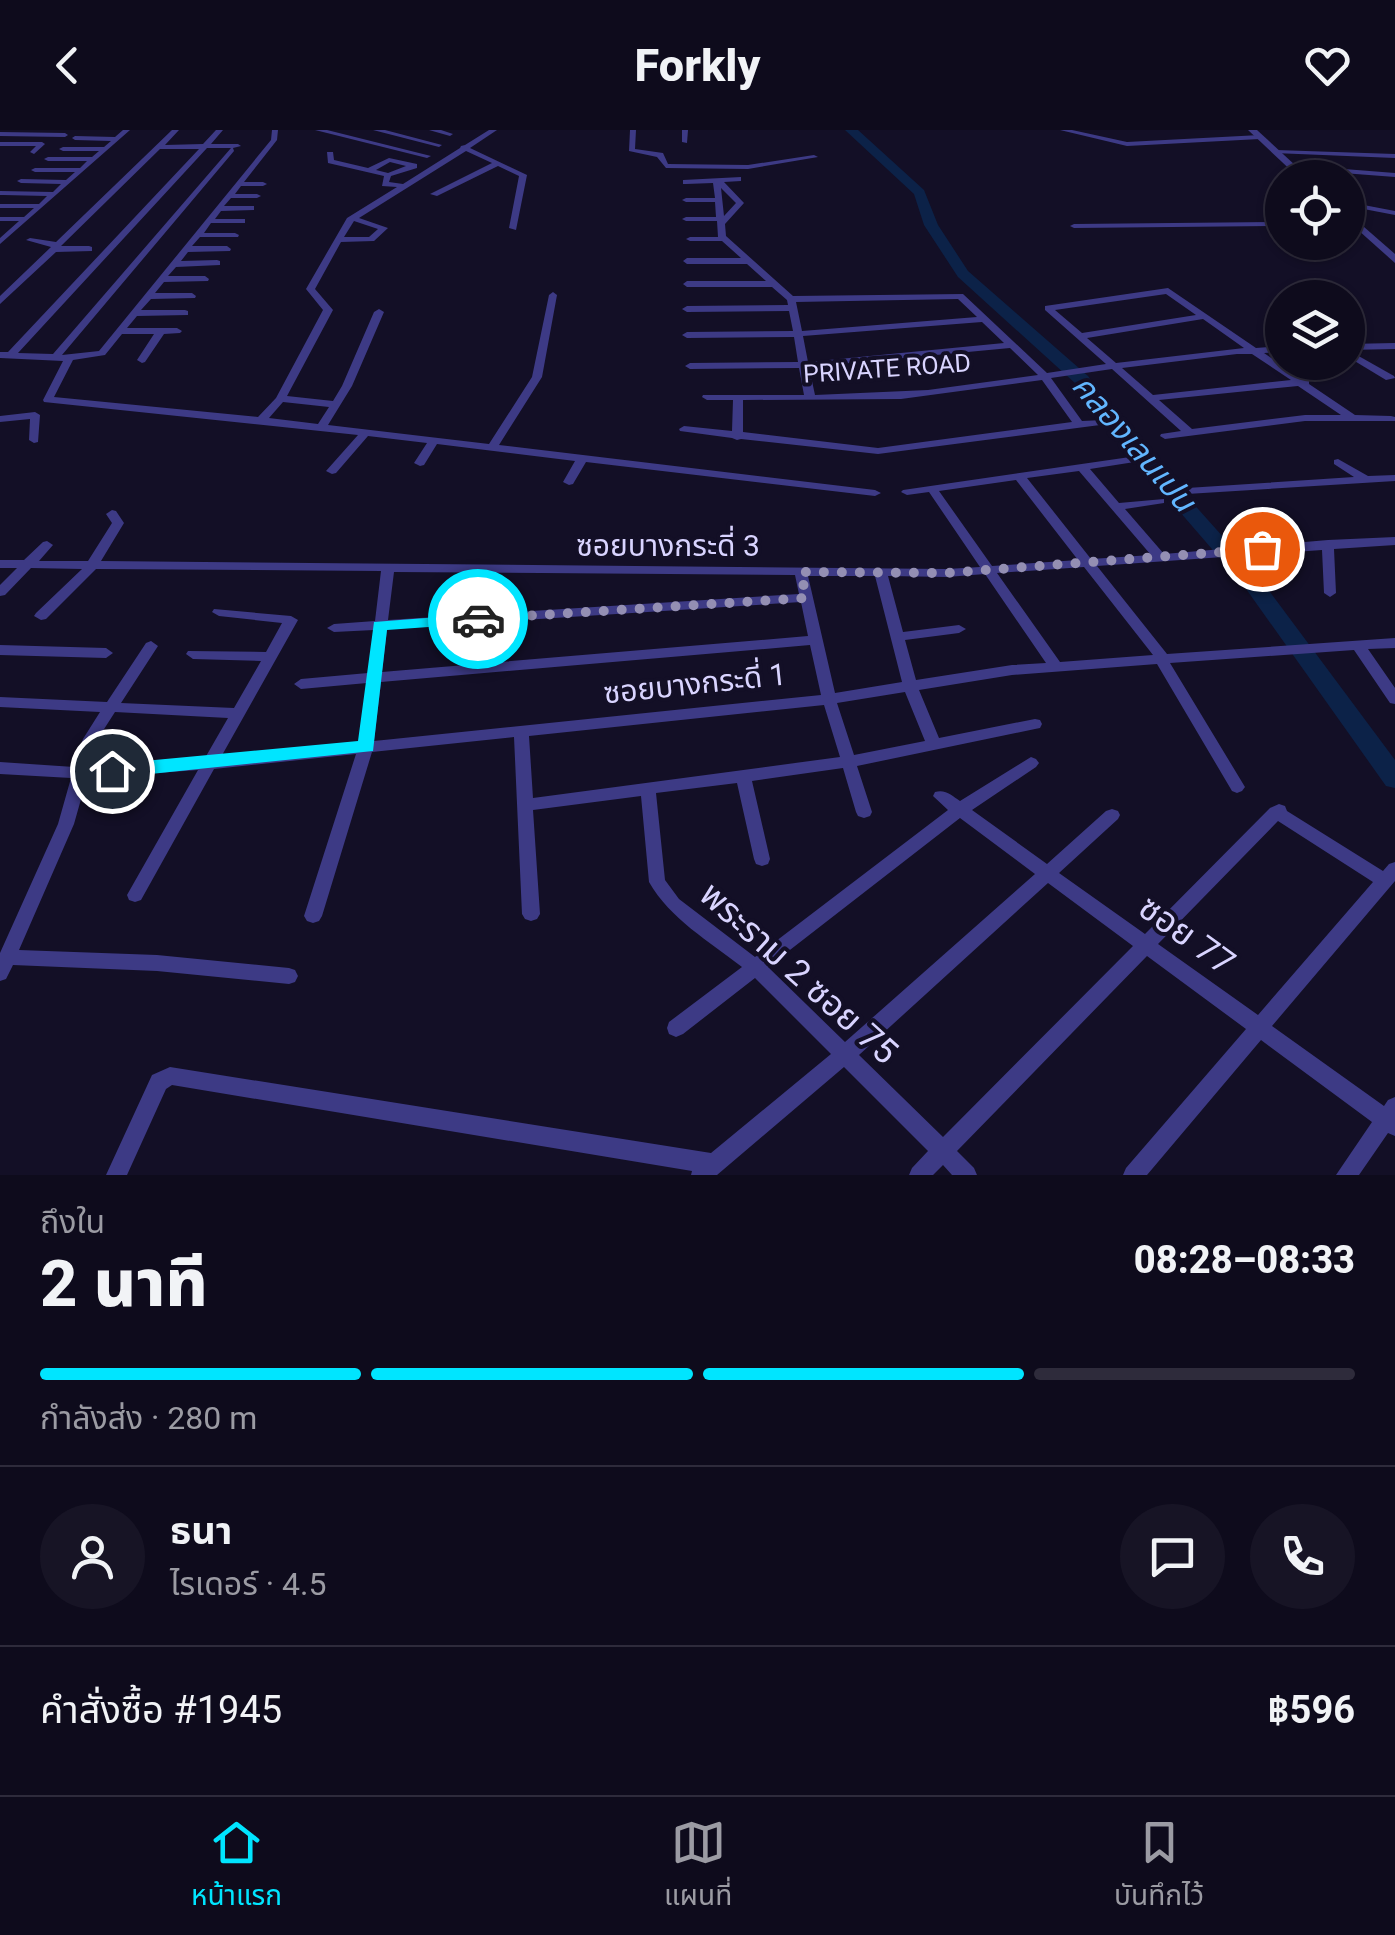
<!DOCTYPE html>
<html lang="th">
<head>
<meta charset="utf-8">
<style>
	body { margin:0; font-family:Roboto,"Noto Sans Thai",sans-serif; background:#171425; color:#f1f3f6; height:100vh; display:flex; flex-direction:column; font-size:38px; white-space:nowrap }
	* { box-sizing:border-box; margin:0 }
	p { font-size:32px; color:#9b9ba3 }
	.icon { flex:none; width:55px; height:55px; fill:none; stroke:currentColor; stroke-width:2; stroke-linecap:round; stroke-linejoin:round }
	.map { position:relative; height:1045px; overflow:hidden }
	.details { display:flex; flex-direction:column; background:#0e0b1c; flex:1 }
	.details>* { flex:none }
	.buttons { position:absolute; left:1265px; top:30px; display:grid; gap:20px }
	.buttons a { display:grid; place-items:center; width:100px; height:100px; border-radius:50%; background:#0e0b1c; box-shadow:0 2px 8px #0004,0 0 0 2px #2e2b3b; font-size:50px }
	.pin { position:absolute; display:grid; place-items:center; width:85px; height:85px; color:#fff; margin:-42px; border:5px solid #fff; border-radius:50%; box-shadow:0 2px 10px #0007 }
	.courier { position:absolute; display:grid; place-items:center; width:100px; height:100px; margin:-50px; border:8px solid #00e5ff; border-radius:50%; background:#fff; color:#222; box-shadow:0 2px 12px #0007 }
	.summary em { font-style:normal; font-weight:800 }
	.summary div { display:flex; flex-direction:column-reverse }
	.summary { display:flex; align-items:center; justify-content:space-between; height:170px; padding:0 40px }
	h1 { font-size:65px; font-weight:800; line-height:75px }
	.bar { display:grid; grid-template-columns:repeat(4,1fr); gap:15px 10px; align-content:center; height:120px; padding:0 40px }
	.bar i { height:12px; border-radius:8px; background:#2e2b3b }
	.bar .selected { background:#00e5ff }
	.bar p { grid-column:span 4 }
	.line { display:flex; align-items:center; gap:25px; padding:0 40px; border-top:2px solid #2e2b3b }
	.line div { flex:1 }
	.round { display:grid; place-items:center; flex:none; width:105px; height:105px; border-radius:52px; background:#171425 }
	header { display:flex; justify-content:space-between; align-items:center; height:130px; padding:0 40px; background:#0e0b1c; font-size:45px; font-weight:800 }
	.tabs { display:flex; justify-content:space-around; align-items:center; height:140px; border-top:2px solid #2e2b3b; background:#0e0b1c; font-size:28px; color:#9b9ba3 }
	.tabs a { display:grid; justify-items:center; gap:5px }
	.tabs .selected { color:#00e5ff }
	.map>svg:first-child { display:block }
	.lines { fill:none; stroke-linecap:round; stroke-linejoin:round }
	.river { fill:#0c2248; fill-rule:evenodd }
	.minor { fill:#3d3a85; fill-rule:evenodd }
	.tertiary { fill:#3d3a85; fill-rule:evenodd }
	.route { fill:#00e5ff }
	.done { stroke:#948fb3; stroke-width:10; stroke-dasharray:0 18 }
	.labels { text-anchor:middle; stroke-width:8; stroke-linejoin:round; paint-order:stroke }
	.far-street-label { font-size:25px; fill:#d9d4ff; stroke:#130f26 }
	.street-label { font-size:30px; fill:#d9d4ff; stroke:#130f26 }
	.water-label { font-size:32px; font-style:italic; fill:#62b6ff; stroke:#130f26 }
	.near-street-label { font-size:35px; fill:#d9d4ff; stroke:#130f26 }
</style>
</head>
<body>
<header><svg class="icon" aria-label="back" viewBox="0 0 24 24"><path d="M15 5l-7 7 7 7"/></svg>Forkly<svg class="icon" aria-label="heart" viewBox="0 0 24 24"><path d="M12 20l-8-8c-3-5 5-10 8-4 3-6 11-1 8 4z"/></svg></header>
<div class="map">
<svg width="1395" height="1045" viewBox="0 0 1395 1045">
	<rect width="100%" height="100%" fill="#130f26"/>
	<g class="lines">
		<path class="river" d="M 845,0 L 858,0 L 924,60 L 938,95 L 968,141 L 1088,246 L 1140,314 L 1258,446 L 1395,630 L 1395,658 L 1386,656 L 1244,456 L 1128,322 L 1076,254 L 958,147 L 924,95 L 914,64 Z"/>
		<g class="minor">
			<path d="M 123,0 L 130,0 L 0,114 L 0,108 L 19,91 L 0,91 L 0,87 L 24,87 L 34,78 L 0,78 L 0,74 L 39,74 L 47,66 L 3,65 L 0,65 L 0,61 L 53,62 L 61,54 L 21,53 L 17,51 L 21,49 L 66,50 L 75,42 L 35,42 L 31,40 L 35,38 L 80,38 L 87,31 L 48,31 L 44,29 L 48,27 L 92,27 L 99,21 L 63,21 L 59,19 L 63,17 L 104,17 L 111,11 L 75,10 L 72,8 L 75,6 L 115,7 Z"/>
			<path d="M 172,0 L 179,0 L 165,15 L 203,14 L 216,0 L 223,0 L 211,14 L 238,14 L 241,16 L 233,18 L 234,21 L 62,225 L 99,221 L 271,10 L 272,0 L 278,0 L 277,10 L 244,52 L 263,52 L 267,54 L 263,56 L 241,56 L 235,64 L 257,64 L 261,66 L 257,68 L 231,68 L 224,76 L 254,76 L 254,80 L 221,81 L 215,89 L 245,89 L 245,93 L 211,93 L 204,103 L 235,103 L 239,105 L 238,107 L 200,107 L 192,116 L 227,116 L 231,119 L 230,121 L 188,122 L 181,131 L 217,130 L 220,131 L 220,135 L 176,137 L 168,146 L 205,146 L 209,149 L 208,151 L 164,152 L 155,163 L 192,163 L 196,166 L 195,168 L 151,169 L 141,180 L 185,180 L 188,181 L 188,185 L 137,186 L 127,198 L 177,198 L 182,201 L 180,203 L 164,204 L 145,232 L 142,233 L 137,230 L 154,204 L 122,204 L 105,225 L 73,230 L 54,267 L 258,287 L 276,268 L 323,180 L 306,159 L 347,88 L 397,57 L 382,56 L 384,46 L 328,33 L 327,22 L 333,22 L 334,30 L 368,38 L 389,28 L 417,34 L 417,38 L 391,46 L 389,52 L 403,54 L 460,18 L 461,16 L 465,15 L 489,0 L 497,0 L 470,18 L 527,45 L 516,100 L 509,98 L 519,46 L 498,36 L 437,66 L 430,64 L 492,33 L 466,21 L 359,88 L 388,98 L 374,111 L 341,112 L 315,159 L 333,180 L 287,266 L 333,271 L 342,256 L 374,182 L 379,179 L 384,182 L 352,256 L 328,295 L 489,314 L 532,247 L 549,165 L 553,162 L 557,165 L 542,247 L 499,315 L 875,360 L 881,363 L 875,366 L 586,332 L 573,354 L 569,355 L 563,352 L 575,331 L 437,314 L 424,335 L 420,336 L 414,333 L 427,313 L 368,306 L 336,343 L 332,344 L 326,341 L 358,305 L 44,272 L 43,270 L 63,231 L 0,228 L 0,222 L 8,222 L 199,19 L 160,19 L 61,116 L 89,116 L 92,117 L 92,121 L 56,122 L 0,174 L 0,166 L 51,117 L 26,110 L 30,108 L 56,112 ZM 207,18 L 231,18 L 53,224 L 18,223 ZM 390,32 L 406,36 L 388,43 L 376,40 ZM 354,91 L 378,99 L 369,107 L 344,107 ZM 283,272 L 329,277 L 318,294 L 269,288 Z"/>
			<path d="M 315,0 L 327,0 L 431,26 L 427,28 Z"/>
			<path d="M 373,0 L 385,0 L 442,15 L 439,17 Z"/>
			<path d="M 429,0 L 441,0 L 453,4 L 450,6 Z"/>
			<path d="M 630,0 L 636,0 L 635,19 L 663,23 L 668,34 L 748,35 L 814,25 L 818,27 L 748,39 L 666,38 L 657,27 L 629,21 Z"/>
			<path d="M 682,0 L 688,0 L 687,13 L 682,12 Z"/>
			<path d="M 1060,0 L 1072,0 L 1127,12 L 1260,5 L 1263,7 L 1260,9 L 1127,16 Z"/>
			<path d="M 0,2 L 65,3 L 68,5 L 65,7 L 0,6 Z"/>
			<path d="M 0,12 L 42,12 L 45,14 L 34,24 L 30,22 L 36,16 L 0,16 Z"/>
			<path d="M 1276,20 L 1395,24 L 1395,28 L 1274,23 Z"/>
			<path d="M 1293,35 L 1395,43 L 1395,47 L 1290,39 L 1289,37 Z"/>
			<path d="M 741,47 L 741,51 L 724,52 L 744,73 L 725,94 L 726,106 L 793,166 L 963,164 L 1047,243 L 1106,234 L 1045,180 L 1045,176 L 1168,158 L 1256,218 L 1282,216 L 1282,222 L 1264,223 L 1302,249 L 1309,250 L 1309,254 L 1355,285 L 1391,286 L 1395,287 L 1395,291 L 1305,291 L 1165,309 L 1160,306 L 1161,304 L 1181,301 L 1112,239 L 1051,248 L 1082,291 L 1104,290 L 1105,292 L 1100,295 L 878,324 L 741,309 L 737,310 L 732,308 L 680,301 L 679,299 L 684,296 L 732,301 L 733,270 L 707,270 L 702,267 L 703,265 L 804,265 L 799,238 L 690,239 L 685,236 L 690,233 L 798,232 L 794,207 L 687,208 L 682,205 L 687,202 L 793,201 L 789,181 L 687,182 L 682,179 L 687,176 L 788,175 L 787,170 L 772,157 L 687,157 L 683,154 L 687,151 L 766,151 L 747,134 L 687,134 L 683,131 L 687,128 L 741,128 L 722,111 L 690,111 L 686,109 L 690,107 L 718,107 L 717,91 L 686,91 L 682,89 L 686,87 L 716,87 L 715,72 L 686,72 L 682,70 L 686,68 L 715,68 L 713,53 L 686,54 L 683,54 L 683,50 ZM 721,58 L 736,73 L 724,86 ZM 1166,164 L 1196,185 L 1082,203 L 1055,180 ZM 958,169 L 977,187 L 802,201 L 796,172 ZM 1203,189 L 1244,218 L 1116,233 L 1087,208 ZM 982,192 L 1004,213 L 808,232 L 803,206 ZM 1010,218 L 1038,245 L 928,260 L 815,265 L 809,237 ZM 1237,224 L 1252,224 L 1291,250 L 1153,265 L 1122,238 ZM 1042,250 L 1072,292 L 878,318 L 743,302 L 743,270 L 901,269 ZM 1298,256 L 1341,285 L 1305,285 L 1192,299 L 1159,270 Z"/>
			<path d="M 1348,72 L 1395,81 L 1395,85 L 1348,76 Z"/>
			<path d="M 1282,92 L 1282,96 L 1074,98 L 1070,96 L 1074,94 Z"/>
			<path d="M 1395,213 L 1395,219 L 1348,220 L 1348,214 Z"/>
			<path d="M 1348,220 L 1394,246 L 1395,248 L 1386,250 L 1348,227 Z"/>
			<path d="M 35,282 L 40,285 L 38,312 L 34,313 L 29,310 L 30,289 L 0,292 L 0,286 Z"/>
			<path d="M 1137,326 L 1141,327 L 1141,331 L 1090,339 L 1119,373 L 1164,369 L 1164,373 L 1125,379 L 1164,424 L 1328,410 L 1395,407 L 1395,415 L 1334,419 L 1336,463 L 1330,467 L 1324,463 L 1322,420 L 1097,436 L 1167,524 L 1395,508 L 1395,518 L 1368,519 L 1395,558 L 1395,574 L 1390,573 L 1354,520 L 1170,533 L 1245,657 L 1242,661 L 1237,663 L 1232,661 L 1157,534 L 1012,545 L 919,560 L 939,608 L 1035,589 L 1040,590 L 1042,594 L 1040,598 L 1035,599 L 857,636 L 872,682 L 870,686 L 864,688 L 858,686 L 856,682 L 843,638 L 752,651 L 770,729 L 768,734 L 762,736 L 756,734 L 754,729 L 737,653 L 656,663 L 665,750 L 679,769 L 755,827 L 948,680 L 933,666 L 935,662 C 946,659 952,666 960,671 L 1031,627 L 1036,629 L 1039,633 L 1036,637 L 972,680 L 1047,734 L 1106,681 L 1112,679 L 1118,681 L 1120,685 L 1118,689 L 1059,743 L 1145,804 L 1270,678 L 1279,674 L 1285,676 L 1287,681 L 1383,741 L 1389,734 L 1395,732 L 1395,751 L 1272,896 L 1384,976 L 1388,970 L 1395,967 L 1395,1006 L 1388,1003 L 1359,1045 L 1336,1045 L 1372,992 L 1261,910 L 1147,1045 L 1123,1045 L 1126,1038 L 1246,899 L 1147,826 L 957,1021 L 974,1038 L 977,1045 L 952,1045 L 943,1035 L 933,1045 L 909,1045 L 912,1038 L 928,1021 L 844,937 L 717,1045 L 691,1045 L 692,1041 L 172,955 L 166,959 L 127,1045 L 106,1045 L 152,945 L 170,937 L 711,1023 L 831,924 L 755,848 L 683,904 L 676,907 L 669,904 L 667,898 L 669,892 L 742,837 C 709,811 670,789 649,752 L 641,666 L 533,680 L 540,784 L 537,789 L 531,791 L 525,789 L 522,784 L 514,607 L 372,622 L 322,786 L 319,791 L 313,793 L 307,791 L 304,786 L 356,624 L 214,639 L 141,770 L 135,772 L 129,770 L 127,765 L 198,640 L 87,648 L 74,694 L 19,820 L 157,825 L 289,838 L 295,840 L 298,846 L 295,852 L 289,854 L 157,841 L 13,835 L 6,849 L 0,851 L 0,823 L 58,694 L 71,648 L 0,644 L 0,632 L 74,637 L 83,609 L 100,582 L 0,577 L 0,567 L 107,572 L 146,513 L 151,511 L 158,516 L 121,573 L 234,578 L 261,531 L 193,529 L 186,524 L 188,521 L 266,522 L 282,493 L 219,486 L 212,482 L 214,479 L 291,486 L 298,490 L 221,627 L 359,613 L 367,553 L 301,559 L 294,554 L 301,549 L 368,543 L 374,500 L 334,502 L 327,498 L 334,494 L 375,491 L 381,441 L 96,439 L 46,489 L 41,490 L 34,486 L 36,483 L 82,439 L 31,438 L 5,465 L 0,466 L 0,455 L 17,438 L 0,438 L 0,430 L 24,430 L 43,412 L 47,411 L 53,415 L 39,431 L 88,431 L 112,393 L 106,384 L 112,380 L 116,381 L 124,393 L 101,431 L 947,439 L 980,437 L 929,362 L 907,365 L 901,362 L 903,360 ZM 1079,341 L 1151,425 L 1091,429 L 1027,348 ZM 1016,350 L 1078,430 L 992,436 L 939,361 ZM 1084,437 L 1153,525 L 1060,532 L 997,443 ZM 394,442 L 795,445 L 799,464 L 388,490 ZM 985,444 L 1046,533 L 1012,535 L 916,550 L 905,510 L 959,503 L 966,499 L 959,495 L 903,502 L 888,446 L 947,447 ZM 808,446 L 875,446 L 902,552 L 835,563 ZM 801,472 L 808,506 L 382,542 L 387,499 ZM 810,515 L 821,565 L 374,611 L 381,552 ZM 905,562 L 925,611 L 854,625 L 837,573 ZM 824,575 L 840,627 L 533,668 L 529,606 ZM 115,582 L 228,588 L 205,628 L 90,637 L 97,610 ZM 960,688 L 1035,744 L 845,912 L 768,837 ZM 1278,691 L 1373,752 L 1258,885 L 1158,814 ZM 1048,753 L 1133,816 L 943,1007 L 859,925 Z"/>
			<path d="M 1338,329 L 1368,346 L 1395,345 L 1395,351 L 1187,364 L 1181,361 L 1187,358 L 1354,347 L 1334,334 L 1334,330 Z"/>
			<path d="M 0,515 L 106,518 L 113,523 L 106,528 L 0,525 Z"/>
		</g>
		<g class="tertiary">
			<path d="M 1248,0 L 1257,0 L 1309,48 L 1299,48 Z"/>
			<path d="M 1348,83 L 1395,124 L 1395,133 L 1348,91 Z"/>
		</g>
	</g>
	<path class="route" d="M 478,484 L 484,485 L 484,493 L 387,500 L 373,621 L 112,648 L 103,641 L 112,634 L 358,611 L 374,492 Z"/>
	<g class="lines">
		<path class="done" d="M 478,489 L 806,468 L 801,442 L 947,443 L 1262,419"/>
	</g>
	<g class="labels">
		<g class="far-street-label">
			<text transform="translate(887 238) rotate(-4)" y="9">PRIVATE ROAD</text>
		</g>
		<g class="street-label">
			<text x="668" y="426">ซอยบางกระดี่ 3</text>
			<text transform="translate(695 554) rotate(-6)" y="10">ซอยบางกระดี่ 1</text>
		</g>
		<g class="water-label">
			<text transform="translate(1134 313) rotate(49)" y="11">คลองเลนเปน</text>
		</g>
		<g class="near-street-label">
			<text transform="translate(1187 805) rotate(36)" y="12">ซอย 77</text>
			<text transform="translate(799 843) rotate(42)" y="12">พระราม 2 ซอย 75</text>
		</g>
	</g>
</svg>
<div class="buttons">
<a><svg class="icon" aria-label="locate" viewBox="0 0 24 24"><circle cx="12" cy="12" r="6"/><path d="M12 2v4M12 18v4M2 12h4M18 12h4"/></svg></a>
<a><svg class="icon" aria-label="layers" viewBox="0 0 24 24"><path d="M12 4l9 5-9 5-9-5zM3 14l9 5 9-5"/></svg></a>
</div>
<div class="pin" style="left:1262px;top:419px;background:#ea580c"><svg class="icon" aria-label="bag" viewBox="0 0 24 24"><path d="M5 8h14l-1 12H6zM9 8a3 3 0 0 1 6 0"/></svg></div>
<div class="pin" style="left:112px;top:641px;background:#1f2937"><svg class="icon" aria-label="home" viewBox="0 0 24 24"><path d="M3 11l9-7 9 7M6 9v11h12V9"/></svg></div>
<div class="courier" style="left:478px;top:489px"><svg class="icon" aria-label="car" viewBox="0 0 24 24"><path d="M5 17H2v-5l4-1 3-4h7l3 4 3 1v5h-3M9 17h6M6 11h13"/><circle cx="7" cy="17" r="2"/><circle cx="17" cy="17" r="2"/></svg></div>
</div>
<section class="details">
<div class="summary"><div><h1>2 นาที</h1><p>ถึงใน</p></div><em>08:28–08:33</em></div>
<div class="bar"><i class="selected"></i><i class="selected"></i><i class="selected"></i><i></i><p>กำลังส่ง · 280 m</p></div>
<div class="line" style="height:180px"><a class="round"><svg class="icon" aria-label="person" viewBox="0 0 24 24"><circle cx="12" cy="8" r="4"/><path d="M4 21q1-7 8-7t8 7"/></svg></a><div><b>ธนา</b><p>ไรเดอร์ · 4.5</p></div><a class="round"><svg class="icon" aria-label="chat" viewBox="0 0 24 24"><path d="M4 5h16v11H9l-5 4z"/></svg></a><a class="round"><svg class="icon" aria-label="phone" viewBox="0 0 24 24"><path d="M5 4h4l2 5-3 2q2 4 5 5l2-3 5 2v4C11 20 4 13 5 4z"/></svg></a></div>
<div class="line" style="height:130px"><div>คำสั่งซื้อ #1945</div><b>฿596</b></div>
</section>
<nav class="tabs">
<a class="selected"><svg class="icon" aria-label="home" viewBox="0 0 24 24"><path d="M3 11l9-7 9 7M6 9v11h12V9"/></svg>หน้าแรก</a>
<a><svg class="icon" aria-label="map" viewBox="0 0 24 24"><path d="M3 6l6-2 6 2 6-2v14l-6 2-6-2-6 2zM9 4v14M15 6v14"/></svg>แผนที่</a>
<a><svg class="icon" aria-label="saved" viewBox="0 0 24 24"><path d="M7 4h10v16l-5-4-5 4z"/></svg>บันทึกไว้</a>
</nav>
</body>
</html>
